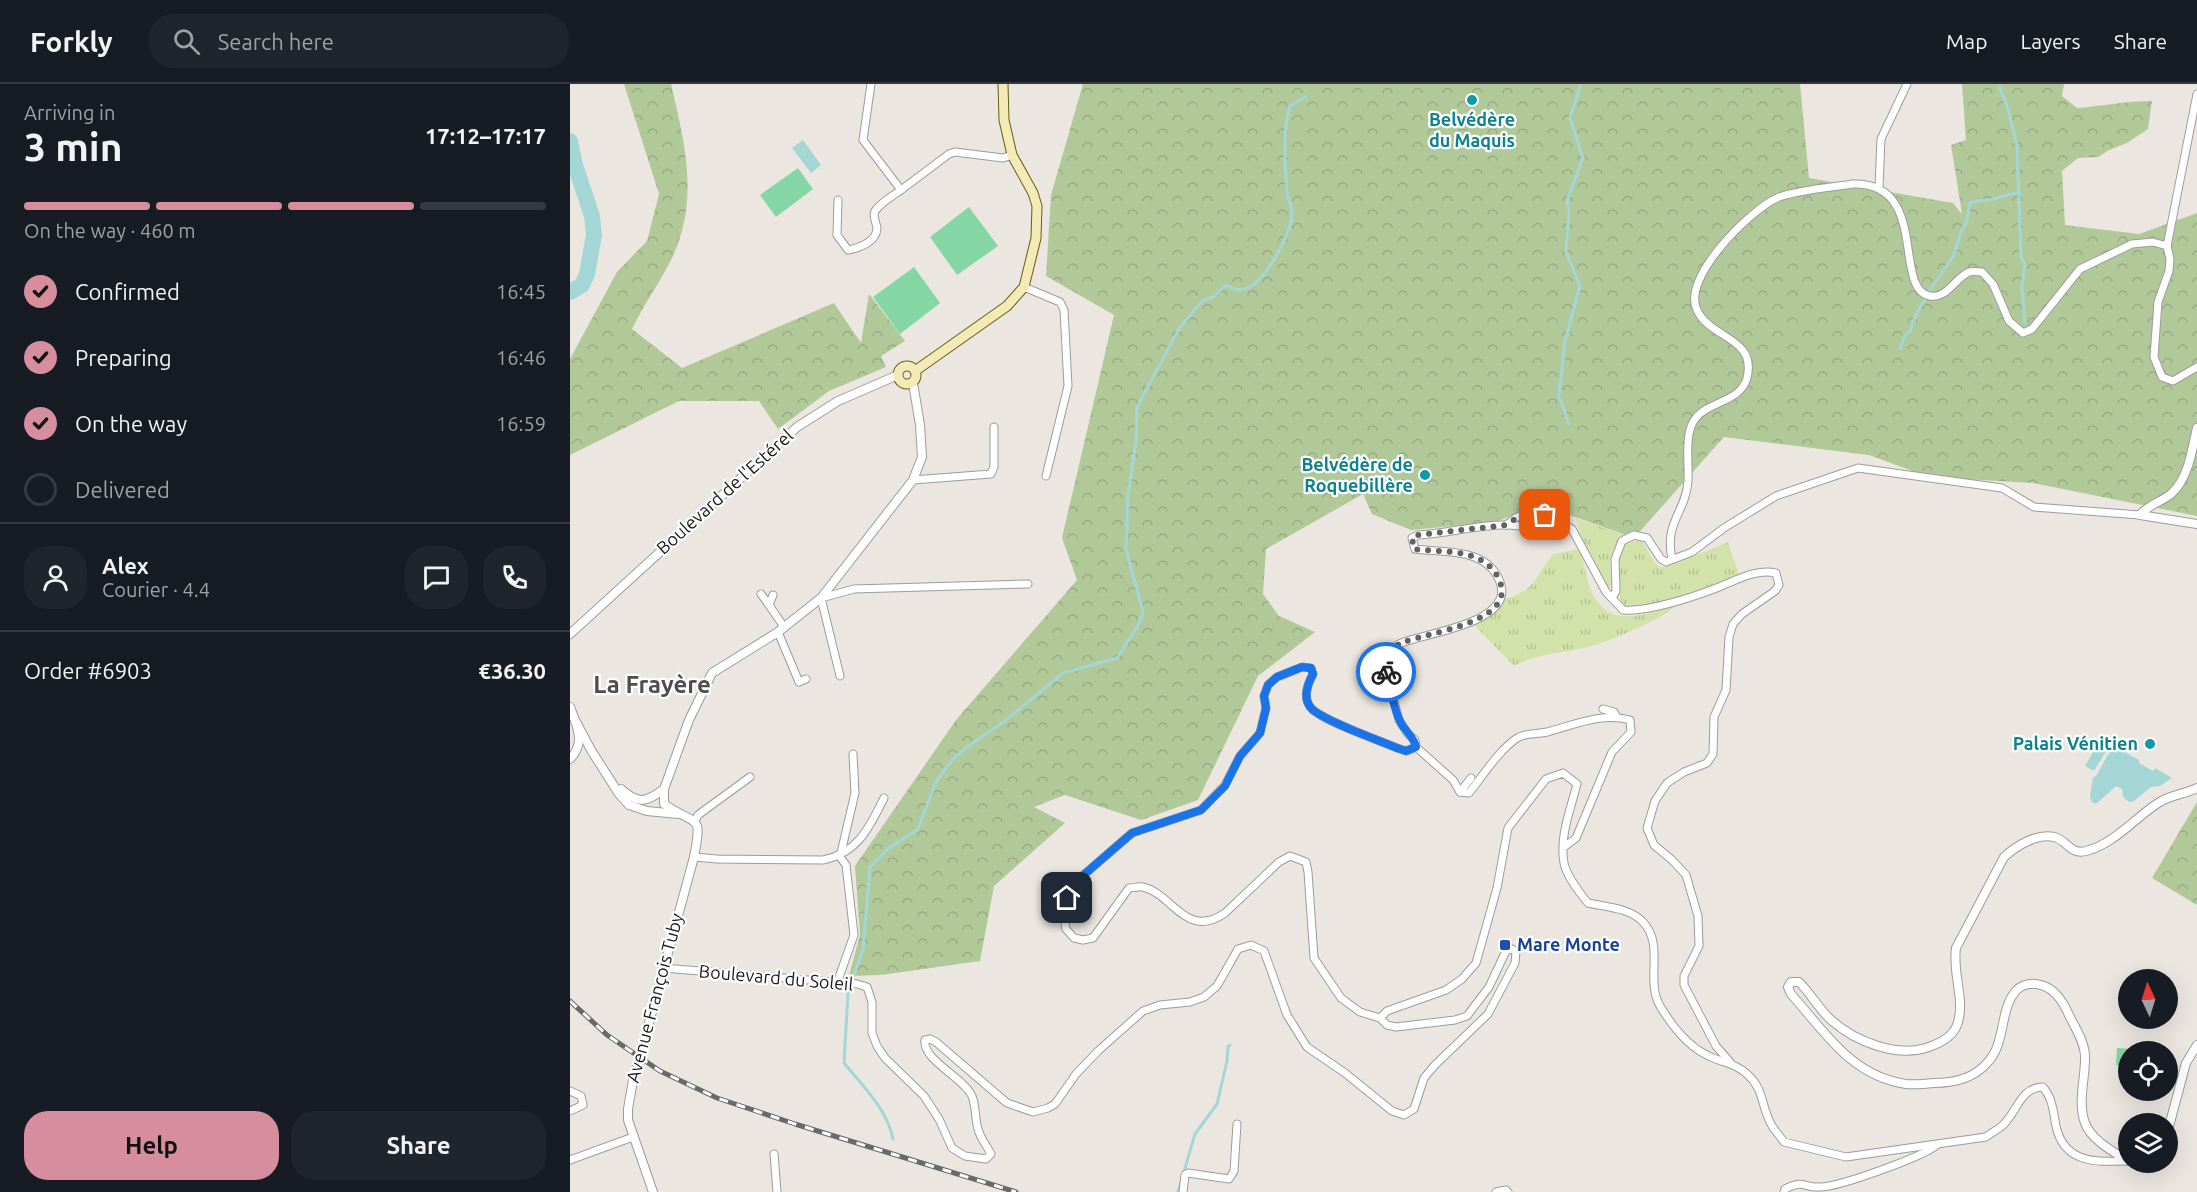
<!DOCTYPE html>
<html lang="en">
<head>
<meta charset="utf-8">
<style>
	body { margin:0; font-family:Ubuntu,sans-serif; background:#20242c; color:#f1f3f6; height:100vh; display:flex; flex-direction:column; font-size:22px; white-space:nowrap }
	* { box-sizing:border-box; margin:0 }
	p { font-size:20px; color:#9ea1a6 }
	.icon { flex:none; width:33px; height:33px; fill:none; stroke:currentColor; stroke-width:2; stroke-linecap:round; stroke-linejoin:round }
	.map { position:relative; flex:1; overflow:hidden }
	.sheet { display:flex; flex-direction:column; background:#171b24; width:570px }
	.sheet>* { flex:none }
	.needle { width:39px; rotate:356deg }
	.buttons { position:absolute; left:1548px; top:885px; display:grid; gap:12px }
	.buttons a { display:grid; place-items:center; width:60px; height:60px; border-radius:50%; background:#171b24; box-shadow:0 6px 24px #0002; font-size:30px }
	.pin { position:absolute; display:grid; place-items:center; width:51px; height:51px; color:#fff; margin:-26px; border-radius:12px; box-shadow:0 3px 9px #0006 }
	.courier { position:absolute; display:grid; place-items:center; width:60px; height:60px; margin:-30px; border:4px solid #1a73e8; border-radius:50%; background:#fff; color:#222; box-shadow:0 2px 8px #0007 }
	.head em { font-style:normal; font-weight:700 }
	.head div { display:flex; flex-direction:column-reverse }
	.head { display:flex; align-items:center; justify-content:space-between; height:102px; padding:0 24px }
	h1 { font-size:39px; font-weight:700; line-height:45px }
	.bar { display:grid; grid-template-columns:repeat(4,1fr); gap:9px 6px; align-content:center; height:72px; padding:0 24px }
	.bar i { height:8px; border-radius:4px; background:#363941 }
	.bar .on { background:#d68d9e }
	.bar p { grid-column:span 4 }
	.line { display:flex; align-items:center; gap:15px; padding:0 24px; border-top:2px solid #363941 }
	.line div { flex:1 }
	.round { display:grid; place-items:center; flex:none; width:63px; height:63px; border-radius:24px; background:#20242c }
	ol { padding:0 24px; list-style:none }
	li { display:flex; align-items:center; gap:18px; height:66px }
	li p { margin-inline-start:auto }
	li .icon { padding:6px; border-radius:50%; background:#d68d9e; color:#111; stroke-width:4 }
	li:last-child { color:#9ea1a6 }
	li i { width:33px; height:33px; border:3px solid #363941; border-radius:50% }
	.cta { display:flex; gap:12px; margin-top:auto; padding:12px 24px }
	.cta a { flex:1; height:69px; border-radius:24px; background:#d68d9e; color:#111; font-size:24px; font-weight:700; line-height:69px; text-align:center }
	.cta a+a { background:#20242c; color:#f1f3f6 }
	header { display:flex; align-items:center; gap:36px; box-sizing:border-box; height:84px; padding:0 30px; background:#171b24; border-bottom:2px solid #363941 }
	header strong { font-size:28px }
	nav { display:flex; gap:33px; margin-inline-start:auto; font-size:21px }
	.search { width:420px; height:54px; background:#20242c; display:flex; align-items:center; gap:15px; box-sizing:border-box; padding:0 21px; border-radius:24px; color:#9ea1a6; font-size:22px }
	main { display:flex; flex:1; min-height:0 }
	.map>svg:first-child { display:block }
	.grass { fill:url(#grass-tufts) }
	.forest { fill:url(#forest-crowns) }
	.pitch { fill:#85d6a5 }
	.water { fill:#a5d6d6 }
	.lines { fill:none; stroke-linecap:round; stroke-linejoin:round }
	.stream { stroke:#a5d6d6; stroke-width:3 }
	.river { stroke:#a5d6d6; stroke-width:16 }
	.minor-casing { stroke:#9c9c9c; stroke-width:9 }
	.tertiary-casing { stroke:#9c9c9c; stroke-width:10 }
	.secondary-casing { stroke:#675e0d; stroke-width:11 }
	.minor { stroke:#fff; stroke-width:7 }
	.tertiary { stroke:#fff; stroke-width:8 }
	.secondary { stroke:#f3eab8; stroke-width:9 }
	.rail-casing { stroke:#696969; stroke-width:5 }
	.rail { stroke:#fff; stroke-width:3; stroke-dasharray:9; stroke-linecap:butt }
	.tertiary-bridge-casing { stroke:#9c9c9c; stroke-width:10; stroke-linecap:butt }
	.tertiary-bridge { stroke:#fff; stroke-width:8 }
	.done { stroke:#646260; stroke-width:6; stroke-dasharray:0 10.8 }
	.route { stroke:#1a73e8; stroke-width:8 }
	.culture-dot { fill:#0f9aa8; stroke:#fff; stroke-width:2 }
	.transit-dot { fill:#1a4fb4; stroke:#fff; stroke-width:2 }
	.labels { text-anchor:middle; stroke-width:4.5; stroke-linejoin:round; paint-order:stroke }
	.culture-label { font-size:18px; font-weight:bold; fill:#0d838f; stroke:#fff; text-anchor:end }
	.street-label { font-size:18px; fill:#1b1b1b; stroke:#fff }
	.transit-label { font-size:18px; font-weight:bold; fill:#164399; stroke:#fff; text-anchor:start }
	.district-label { font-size:24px; font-weight:bold; fill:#4e4e4e; stroke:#fff }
</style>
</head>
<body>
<header>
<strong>Forkly</strong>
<div class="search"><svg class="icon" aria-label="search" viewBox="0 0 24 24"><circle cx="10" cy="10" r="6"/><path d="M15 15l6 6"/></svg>Search here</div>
<nav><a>Map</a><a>Layers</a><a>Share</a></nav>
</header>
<main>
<section class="sheet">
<div class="head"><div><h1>3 min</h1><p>Arriving in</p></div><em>17:12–17:17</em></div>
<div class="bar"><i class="on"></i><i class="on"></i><i class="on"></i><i></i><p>On the way · 460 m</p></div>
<ol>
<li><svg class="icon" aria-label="check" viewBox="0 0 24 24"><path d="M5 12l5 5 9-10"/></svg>Confirmed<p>16:45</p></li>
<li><svg class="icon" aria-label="check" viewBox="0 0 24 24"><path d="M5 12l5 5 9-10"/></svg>Preparing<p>16:46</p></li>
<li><svg class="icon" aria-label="check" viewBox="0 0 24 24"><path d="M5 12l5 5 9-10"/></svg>On the way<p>16:59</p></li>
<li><i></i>Delivered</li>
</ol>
<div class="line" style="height:108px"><a class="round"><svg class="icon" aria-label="person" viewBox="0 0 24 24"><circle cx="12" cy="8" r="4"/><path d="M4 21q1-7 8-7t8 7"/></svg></a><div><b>Alex</b><p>Courier · 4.4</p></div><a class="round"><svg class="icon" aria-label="chat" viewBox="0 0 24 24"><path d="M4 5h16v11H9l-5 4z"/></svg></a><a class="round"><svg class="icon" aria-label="phone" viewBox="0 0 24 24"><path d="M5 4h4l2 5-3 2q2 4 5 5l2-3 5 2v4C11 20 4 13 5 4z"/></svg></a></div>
<div class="line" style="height:78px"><div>Order #6903</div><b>€36.30</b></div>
<div class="cta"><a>Help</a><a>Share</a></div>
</section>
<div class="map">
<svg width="1627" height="1108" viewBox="0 0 1627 1108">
	<defs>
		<pattern id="grass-tufts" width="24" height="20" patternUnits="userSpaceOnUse" patternTransform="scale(1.5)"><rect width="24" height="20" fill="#d2e3aa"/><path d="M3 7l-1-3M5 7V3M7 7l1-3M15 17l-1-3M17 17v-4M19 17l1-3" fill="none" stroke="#b4c292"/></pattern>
		<pattern id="forest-crowns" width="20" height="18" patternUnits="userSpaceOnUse" patternTransform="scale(1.5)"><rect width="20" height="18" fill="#b1c899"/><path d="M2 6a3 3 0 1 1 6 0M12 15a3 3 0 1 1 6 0" fill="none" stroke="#98ab83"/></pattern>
	</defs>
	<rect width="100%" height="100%" fill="#ece6e1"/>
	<g class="grass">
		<path d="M 1006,434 L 1054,451 C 1037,468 1040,478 1041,500 L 1038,503 C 1029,492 1029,485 1023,473 C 1015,460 1008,449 1006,434 Z"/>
		<path d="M 1063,457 L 1072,457 L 1084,478 L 1090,483 L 1100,482 L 1158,458 L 1169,491 C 1152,497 1072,528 1059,524 C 1044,520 1045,475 1052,464 C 1054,460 1058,458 1063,457 Z"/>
		<path d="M 1009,465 C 1015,480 1016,499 1025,514 C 1044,545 1078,529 1106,521 C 1100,532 1037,558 1022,562 C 996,569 968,569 944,582 L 904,541 L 927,525 L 933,515 C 963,509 966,493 983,470 Z"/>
	</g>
	<g class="forest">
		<path d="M 54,0 L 101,0 C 115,60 129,114 103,172 C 91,197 74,220 62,245 L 112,284 L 264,219 L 291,259 L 299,210 L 335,257 L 311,272 L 316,283 L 259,307 L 208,345 L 189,317 L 109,317 L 0,371 L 0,275 L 47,188 L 77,157 L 89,110 Z"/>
		<path d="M 513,0 L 1230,0 L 1239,94 L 1383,119 L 1392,130 L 1381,61 L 1396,56 L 1392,0 L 1494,0 L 1492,12 L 1507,24 C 1532,22 1556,17 1582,17 L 1578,45 L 1557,59 L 1539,66 L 1528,73 L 1508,74 L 1492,87 L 1495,141 L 1569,150 L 1627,129 L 1627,432 L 1463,399 L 1359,393 L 1299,371 L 1154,353 L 1064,454 L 972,421 L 925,438 L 841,446 L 802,430 L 793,410 L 696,465 L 693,510 L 709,532 L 745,548 L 688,592 L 628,716 L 571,736 L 495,711 L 464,723 L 495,739 L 424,802 L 410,877 L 311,891 L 279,892 L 290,851 L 285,782 L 386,636 L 507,496 L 492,454 L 544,231 L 476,192 L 481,111 Z"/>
		<path d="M 1627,718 L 1627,821 L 1582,794 Z"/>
	</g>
	<g class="pitch">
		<path d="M 228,84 L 243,105 L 206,133 L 190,111 Z"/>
		<path d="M 399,123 L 428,162 L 387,191 L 360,153 Z"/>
		<path d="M 344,183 L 370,219 L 330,250 L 303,213 Z"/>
		<path d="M 1547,964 L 1589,967 L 1558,968 L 1558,982 L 1546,981 Z"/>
	</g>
	<g class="water">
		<path d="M 233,56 L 251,81 L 241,89 L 222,64 Z"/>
		<path d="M 1531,654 L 1541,659 L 1524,687 L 1515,682 Z"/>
		<path d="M 1543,662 L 1569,676 L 1569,679 L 1583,687 L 1585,684 L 1602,694 L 1590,702 L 1581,703 L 1564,717 L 1559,718 L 1553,713 L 1552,705 L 1546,702 L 1526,720 L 1522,718 L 1520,712 L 1523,693 L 1526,692 Z"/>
	</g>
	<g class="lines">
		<g class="stream">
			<path d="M 1430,0 L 1430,5 L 1438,25 L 1447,62 L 1451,174 L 1455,179 L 1452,204 L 1455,240"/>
			<path d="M 1359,207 L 1383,173 L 1392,145 L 1396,140 L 1400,119 C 1407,116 1413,117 1420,116 C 1431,114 1437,109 1450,109"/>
			<path d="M 1330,265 L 1335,251 L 1340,248 C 1343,235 1347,227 1355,216"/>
			<path d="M 999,340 L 989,312 L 995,257 L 1010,202 L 996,168 L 999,128 L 997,117 L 1013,74 L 1000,34 L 1011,0"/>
			<path d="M 323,1055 C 317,1025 293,1002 274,979 L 278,909 L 293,865 L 300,783 L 319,764 L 348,745 L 366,698 L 382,676 L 397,663 L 435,637 L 493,589 L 547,574 L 569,540 L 573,527 L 556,466 L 558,411 L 566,357 L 567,323 L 609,245 L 631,218 L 643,213 L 656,201 C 662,204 666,207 674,205 C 694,201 721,150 722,131 C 723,124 718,116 717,109 C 715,79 712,50 720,22 L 736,12"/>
			<path d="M 608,1108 L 625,1050 L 647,1020 L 657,977 L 658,963 L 660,961"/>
		</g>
		<path class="river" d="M 0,57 L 5,81 L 22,132 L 24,151 L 17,190 L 12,201 L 0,208"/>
		<g class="minor-casing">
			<g id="minor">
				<path d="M 301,0 L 293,56 L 331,106 L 379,70 L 385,68 L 433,74 L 442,71"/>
				<path d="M 1627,10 L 1597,162 L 1600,175 L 1599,187 L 1588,218 L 1584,273 L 1592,293 L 1603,297 L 1627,283"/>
				<path d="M 1309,103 L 1311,55 L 1337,0"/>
				<path d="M 268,116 L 267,151 L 278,166 C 289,164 306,158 307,145 C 307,139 302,133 305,127 C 311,118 323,112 331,106"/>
				<path d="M 454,203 L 490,218 L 494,226 L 498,302 L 476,392"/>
				<path d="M 343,396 L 421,390 L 424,383 L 424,343"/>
				<path d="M 991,439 C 972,450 957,441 937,441 C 910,440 876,450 848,451 L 842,454 L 845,465 C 874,469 917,463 930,498 C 946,540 852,549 829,560 C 825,562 822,565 818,568 L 815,584 L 829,636 L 838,650 L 845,656 L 846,663 L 883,696 L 890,708 L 899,709 C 912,693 931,663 949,653 C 957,649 968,650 977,648 C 1004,641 1032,628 1060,636 L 1061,648 L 1042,668 L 1006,754 L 994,763"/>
				<path d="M 936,441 L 947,433 L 965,428 L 975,431 L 1002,445 L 1036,508 L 1053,526 C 1077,528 1120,514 1144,505 C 1163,498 1186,484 1206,489 L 1209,501 L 1205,507 L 1172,530 L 1163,540 L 1159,553 L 1156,606 L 1144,633 L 1143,670 L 1137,679 L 1114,688 L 1097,699 L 1085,717 L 1077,744 L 1084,761 L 1102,776 L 1116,791 L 1128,832 L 1129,862 L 1114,892 L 1114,901 L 1146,962 L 1160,978"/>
				<path d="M 1102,475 C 1094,438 1116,428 1118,397 C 1119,379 1114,349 1125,335 C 1138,317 1171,318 1177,294 C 1187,253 1140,255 1127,226 C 1111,194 1180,126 1207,114 C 1222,107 1264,103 1283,100 C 1360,98 1322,205 1360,212 C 1377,215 1385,194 1399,188 C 1402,187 1409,188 1412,188 L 1423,200 L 1439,237 L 1453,249 L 1462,245 L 1510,185 L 1562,160 L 1583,158 L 1597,162"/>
				<path d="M 191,510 L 199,521"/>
				<path d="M 203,511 L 199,521 L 214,543"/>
				<path d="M 1042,514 L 1046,507 L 1045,475 L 1052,457 L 1064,451 L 1077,454 L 1091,475 L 1096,478 L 1122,468 L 1154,444 L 1206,412 L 1288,384 L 1432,404 L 1464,423 L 1570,431"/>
				<path d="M 208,548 L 229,598 L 236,595"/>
				<path d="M 270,592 L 251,514 L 284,505 L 458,500"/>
				<path d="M 1033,625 L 1044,628 L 1046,632"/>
				<path d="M 890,708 L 901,694"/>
				<path d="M 125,737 L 128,731 L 180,693"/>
				<path d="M 124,773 L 147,775 L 253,776 C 288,769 299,744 314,714"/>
				<path d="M 93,884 L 287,900 L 297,903 L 302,918 L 302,949 L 307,962 L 315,974 L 354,1012 L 369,1035 L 382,1064 L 395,1072 L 416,1075 L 421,1070 C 417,1062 410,1054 408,1045 C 405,1035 406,1022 402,1012 C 393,993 352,976 355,956 L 360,955 L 366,958 L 437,1019 L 463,1028 L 478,1024 L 485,1020 L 506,990 L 528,967 L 573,927 L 590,921 L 620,918 L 634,913 L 647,902 L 668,865 L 681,861 L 694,867 L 717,931 L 737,963 L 775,989 L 822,1027 L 834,1031 L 844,1025 L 854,994 L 865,981 L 918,930 L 945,879 L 946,868 L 942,865 L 936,867 L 919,903 L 897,932 L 885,936 L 826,943 L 817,941 L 810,934 L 817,927 L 876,906 L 892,895 L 906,879 L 927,804 L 938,744 L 976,695 L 993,689 L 1007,700 C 1001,724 989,753 994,779 C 997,793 1009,808 1018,819 C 1036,823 1060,824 1073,838 C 1095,861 1075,896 1090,922 C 1102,942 1119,964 1141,973 C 1154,979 1167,980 1178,991 C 1194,1005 1191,1022 1201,1040 C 1204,1046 1210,1052 1214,1058 L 1276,1073 L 1416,1053 C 1421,1049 1427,1046 1432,1042 C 1447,1029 1450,1003 1473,1003 C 1483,1015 1483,1027 1486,1042 C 1494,1080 1527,1078 1557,1077"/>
				<path d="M 267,899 L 284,851 L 276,781 L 270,773 L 285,709 L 283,670"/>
				<path d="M 810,934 L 790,928 L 771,914 L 744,874 L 738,788 L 736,778 L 720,772 L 709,778 L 655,829 C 616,856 603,810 573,803 C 569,802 564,804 559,804 L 523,854 L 513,856 L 504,854 L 496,845 L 493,828 L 502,801 L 562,749 L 631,726 L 655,701 L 670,672 L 690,649 L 696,624 L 694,612 L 698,601 L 707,593 L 732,583 L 741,584 L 743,590 C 737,601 732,615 742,625 C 754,637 808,656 827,664 L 836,667 L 846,663"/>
				<path d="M 0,1007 L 11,1012 L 13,1021 L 0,1027"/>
				<path d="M 204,1070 L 207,1108"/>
				<path d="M 0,1076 L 63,1053"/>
				<path d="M 613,1108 L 615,1091 L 618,1089 L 659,1095 L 664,1087 L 667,1040"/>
				<path d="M 926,1108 L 936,1106 L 938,1108"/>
				<path d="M 1214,1108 L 1215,1105 C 1236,1095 1232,1104 1250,1103 C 1269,1103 1352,1073 1367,1061"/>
			</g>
		</g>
		<g class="tertiary-casing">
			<g id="tertiary">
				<path d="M 1570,431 C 1579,420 1591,418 1601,410 C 1619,394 1622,365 1627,344"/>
				<path d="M 1570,431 L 1627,440"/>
				<path d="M 0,550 L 227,343 L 268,317 L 328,291"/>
				<path d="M 0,623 C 7,642 16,659 0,675"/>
				<path d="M 3,632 L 21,666 L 49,710 L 59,721 L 77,727 L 108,730"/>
				<path d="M 51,705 C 68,721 77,718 94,705"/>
				<path d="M 74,957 L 124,773 C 133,728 127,743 94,720 L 94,705 L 119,636 L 142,589 L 208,548 L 251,514 L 343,396 L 352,373 L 350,341 L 343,299"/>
				<path d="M 63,996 L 58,1025 L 58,1036 L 83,1108"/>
				<path d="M 1598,1046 L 1616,979 L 1627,961"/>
				<path d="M 1558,1077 C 1544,1068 1521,1056 1515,1039 C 1507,1018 1516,992 1515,971 C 1514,956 1504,942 1498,929 C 1493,918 1485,906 1474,902 C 1464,898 1452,899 1445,908 C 1429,928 1436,960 1417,979 C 1404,994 1383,999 1364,999 C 1355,1000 1345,1001 1336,1000 C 1281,992 1255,948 1221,910 L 1218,903 L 1221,898 L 1229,898 C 1241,910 1249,925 1261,936 C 1286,958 1327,974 1359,963 C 1370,959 1383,953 1387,941 C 1396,917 1382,890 1386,864 L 1434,773 C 1446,762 1467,749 1484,753 C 1497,756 1500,771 1516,767 C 1544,760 1565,734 1588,719 C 1600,711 1615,710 1627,704"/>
			</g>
		</g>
		<g class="secondary-casing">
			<g id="secondary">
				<circle cx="337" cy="291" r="9"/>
				<path d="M 345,287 L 437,222 L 454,203 L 466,154 L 467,122 L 463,109 L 442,71 L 434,36 L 433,0"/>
			</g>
		</g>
		<use href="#minor" class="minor"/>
		<use href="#tertiary" class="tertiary"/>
		<use href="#secondary" class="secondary"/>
		<g class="rail-casing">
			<path id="rail" d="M 0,917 L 37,951 L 90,987 L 147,1014 L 225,1040 L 446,1108"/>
		</g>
		<use href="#rail" class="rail"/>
		<g class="tertiary-bridge-casing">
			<path id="tertiary-bridge" d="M 63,996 L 74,957"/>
		</g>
		<use href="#tertiary-bridge" class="tertiary-bridge"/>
	</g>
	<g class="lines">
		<path class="done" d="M 816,588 L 818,568 C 822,565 826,562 829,560 C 852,549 946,540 930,498 C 917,463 874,469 844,465 L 842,454 L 848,451 L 936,441 C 949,432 959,427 975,431"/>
		<path class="route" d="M 497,814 L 502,801 L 562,749 L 631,726 L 655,702 L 670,672 L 690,649 L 696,624 L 694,612 L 698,601 L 707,593 L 732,583 L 741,584 L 743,590 C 737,601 732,615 742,625 C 754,637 808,656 827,664 L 836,667 L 846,663 C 844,652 833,646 829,635 C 823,620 820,603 816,588"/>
	</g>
	<g class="culture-dot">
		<circle cx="902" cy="16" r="6"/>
		<circle cx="855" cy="391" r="6"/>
		<circle cx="1580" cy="660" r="6"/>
	</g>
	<rect class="transit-dot" x="929" y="855" width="12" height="12" rx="3"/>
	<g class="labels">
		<g class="culture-label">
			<text x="902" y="42" text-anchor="middle">Belvédère<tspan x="902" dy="21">du Maquis</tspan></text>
			<text x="843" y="387">Belvédère de<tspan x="843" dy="21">Roquebillère</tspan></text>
			<text x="1568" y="666">Palais Vénitien</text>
		</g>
		<g class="street-label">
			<text transform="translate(155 408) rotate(-42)" y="6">Boulevard de l'Estérel</text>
			<text transform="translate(206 894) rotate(5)" y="6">Boulevard du Soleil</text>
			<text transform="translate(85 914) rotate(-75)" y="6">Avenue François Tuby</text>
		</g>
		<g class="transit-label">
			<text x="947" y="867">Mare Monte</text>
		</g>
		<g class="district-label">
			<text x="82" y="609">La Frayère</text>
		</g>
	</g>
</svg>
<div class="buttons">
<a><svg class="needle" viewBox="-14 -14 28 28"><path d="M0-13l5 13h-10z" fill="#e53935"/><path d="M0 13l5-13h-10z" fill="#9ea1a6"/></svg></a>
<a><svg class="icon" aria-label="locate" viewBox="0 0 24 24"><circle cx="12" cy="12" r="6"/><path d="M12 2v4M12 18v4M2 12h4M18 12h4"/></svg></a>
<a><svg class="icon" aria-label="layers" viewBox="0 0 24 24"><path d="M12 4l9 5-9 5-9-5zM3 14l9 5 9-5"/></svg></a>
</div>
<div class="pin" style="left:975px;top:431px;background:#ea580c"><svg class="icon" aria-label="bag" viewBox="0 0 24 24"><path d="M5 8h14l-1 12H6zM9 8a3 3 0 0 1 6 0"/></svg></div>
<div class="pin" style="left:497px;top:814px;background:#1f2937"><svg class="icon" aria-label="home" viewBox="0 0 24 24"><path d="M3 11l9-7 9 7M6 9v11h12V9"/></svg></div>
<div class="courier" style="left:816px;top:588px"><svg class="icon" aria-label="bike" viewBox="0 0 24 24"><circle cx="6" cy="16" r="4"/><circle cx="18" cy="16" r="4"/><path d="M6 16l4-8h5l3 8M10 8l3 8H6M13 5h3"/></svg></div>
</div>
</main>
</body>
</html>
